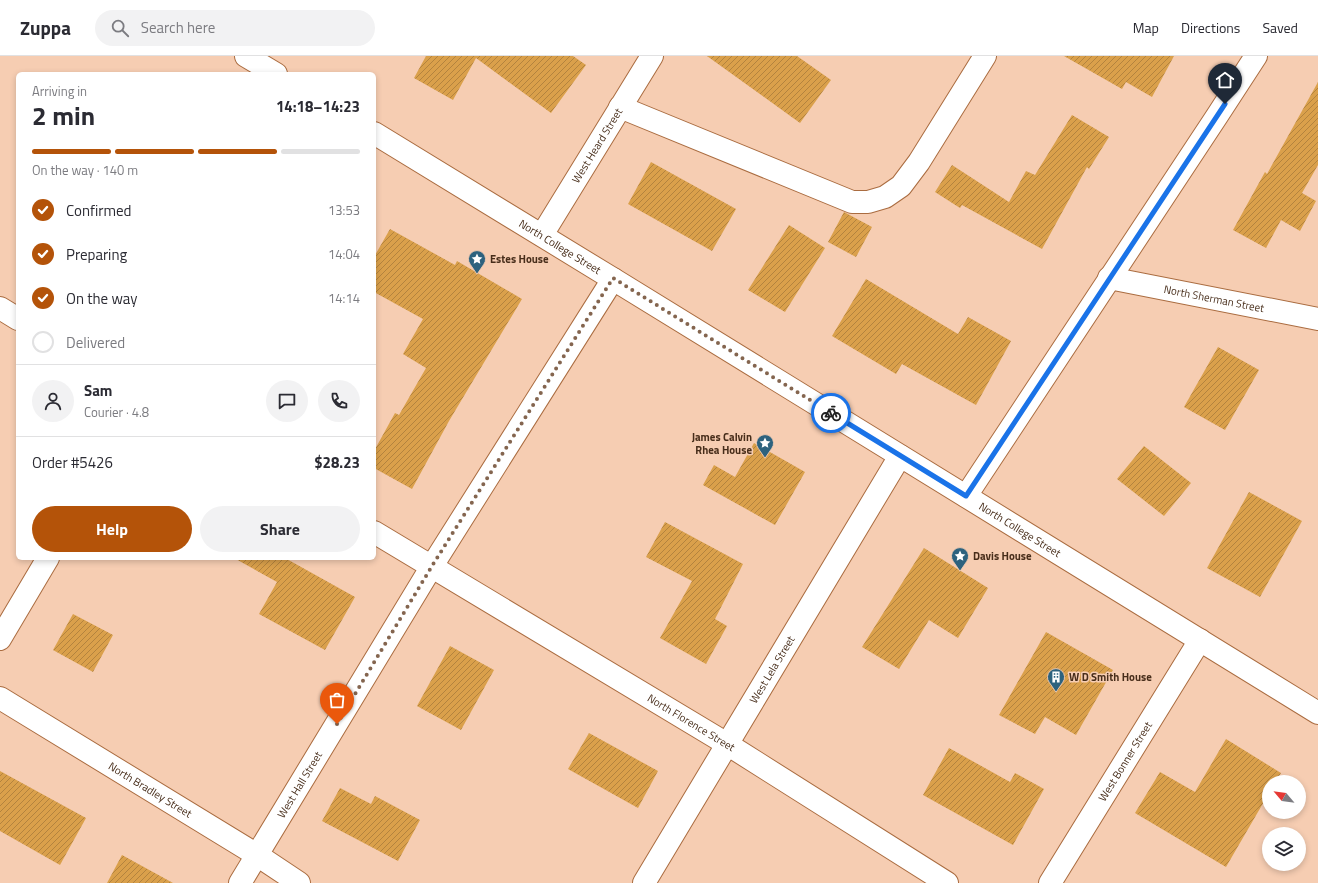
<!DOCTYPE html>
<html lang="en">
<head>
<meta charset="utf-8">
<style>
	body { margin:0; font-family:"Titillium Web",sans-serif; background:#f2f2f3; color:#2b2b33; height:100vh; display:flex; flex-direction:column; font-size:15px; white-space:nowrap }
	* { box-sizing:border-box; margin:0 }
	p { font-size:13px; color:#7c7c81 }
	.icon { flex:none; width:22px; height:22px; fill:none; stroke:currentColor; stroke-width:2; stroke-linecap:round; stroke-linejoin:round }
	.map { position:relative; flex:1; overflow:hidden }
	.details { position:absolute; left:16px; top:16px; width:360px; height:488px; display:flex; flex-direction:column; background:#fff; border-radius:6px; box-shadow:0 2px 6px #0003 }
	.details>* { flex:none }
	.needle { width:26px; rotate:299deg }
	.fabs { position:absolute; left:1262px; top:719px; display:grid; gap:8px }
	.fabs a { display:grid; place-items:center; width:44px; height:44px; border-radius:50%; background:#fff; box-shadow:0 2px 6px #0003; font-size:20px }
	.pin { position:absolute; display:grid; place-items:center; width:34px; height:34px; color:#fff; margin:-41px -17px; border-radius:50% 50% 50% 0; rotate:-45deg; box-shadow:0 0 4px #0007 }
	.pin .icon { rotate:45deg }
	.courier { position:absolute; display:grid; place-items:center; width:40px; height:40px; margin:-20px; border:3px solid #1a73e8; border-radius:50%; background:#fff; color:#222; box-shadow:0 1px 5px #0007 }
	.head em { font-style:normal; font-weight:700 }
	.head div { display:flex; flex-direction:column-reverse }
	.head { display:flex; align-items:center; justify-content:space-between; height:68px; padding:0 16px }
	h1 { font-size:26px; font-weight:700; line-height:30px }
	.bar { display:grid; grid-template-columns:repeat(4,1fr); gap:6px 4px; align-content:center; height:48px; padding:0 16px }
	.bar i { height:5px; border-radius:3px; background:#e1e1e2 }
	.bar .on { background:#b45309 }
	.bar p { grid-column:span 4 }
	.line { display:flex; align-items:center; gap:10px; padding:0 16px; border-top:1px solid #e1e1e2 }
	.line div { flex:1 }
	.round { display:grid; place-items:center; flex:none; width:42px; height:42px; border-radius:21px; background:#f2f2f3 }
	ol { padding:0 16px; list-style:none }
	li { display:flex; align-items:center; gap:12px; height:44px }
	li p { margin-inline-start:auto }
	li .icon { padding:4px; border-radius:50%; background:#b45309; color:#fff; stroke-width:4 }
	li:last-child { color:#7c7c81 }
	li i { width:22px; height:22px; border:2px solid #e1e1e2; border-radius:50% }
	.action { display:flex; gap:8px; margin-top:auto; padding:8px 16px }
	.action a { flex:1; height:46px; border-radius:24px; background:#b45309; color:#fff; font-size:16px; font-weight:700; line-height:46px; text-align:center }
	.action a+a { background:#f2f2f3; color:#2b2b33 }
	header { display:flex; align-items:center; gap:24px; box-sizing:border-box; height:56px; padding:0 20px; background:#fff; border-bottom:1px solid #e1e1e2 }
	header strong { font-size:19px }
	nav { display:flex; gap:22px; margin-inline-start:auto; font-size:14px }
	.search { width:280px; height:36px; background:#f2f2f3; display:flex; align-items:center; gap:10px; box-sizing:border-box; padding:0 14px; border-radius:22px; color:#7c7c81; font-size:15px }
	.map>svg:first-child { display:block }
	.building { fill:url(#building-hatch) }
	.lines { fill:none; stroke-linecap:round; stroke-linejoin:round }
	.minor-casing { stroke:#aa6c40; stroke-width:24 }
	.minor { stroke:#fff; stroke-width:22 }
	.done { stroke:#84654f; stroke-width:4; stroke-dasharray:0 7.2 }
	.route { stroke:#1a73e8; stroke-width:5 }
	.labels { text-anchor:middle; stroke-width:3; stroke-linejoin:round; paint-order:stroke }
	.street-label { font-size:11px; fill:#472d1a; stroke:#f6cdb2 }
	.poi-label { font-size:11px; font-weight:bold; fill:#472d1a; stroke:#f6cdb2; text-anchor:start }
</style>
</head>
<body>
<header>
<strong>Zuppa</strong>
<div class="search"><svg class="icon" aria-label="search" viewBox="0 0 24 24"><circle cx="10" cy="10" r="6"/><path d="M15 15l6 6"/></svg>Search here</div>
<nav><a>Map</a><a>Directions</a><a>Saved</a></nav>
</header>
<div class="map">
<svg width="1318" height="827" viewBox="0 0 1318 827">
	<defs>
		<pattern id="building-hatch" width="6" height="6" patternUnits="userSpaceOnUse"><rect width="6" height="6" fill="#daa04b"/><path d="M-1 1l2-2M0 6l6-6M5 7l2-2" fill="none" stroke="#b3833e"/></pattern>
	</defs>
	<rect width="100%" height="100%" fill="#f6cdb2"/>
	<g class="building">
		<path d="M 426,0 L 573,0 L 586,9 L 551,57 L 476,2 L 453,44 L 414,22 Z"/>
		<path d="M 707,0 L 797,0 L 831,24 L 800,67 Z"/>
		<path d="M 1064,0 L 1174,0 L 1152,41 L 1126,26 L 1122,33 Z"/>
		<path d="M 1318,26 L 1318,109 L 1302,137 L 1316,145 L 1300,175 L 1281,164 L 1266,192 L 1233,174 L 1265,116 L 1267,118 Z"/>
		<path d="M 1072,59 L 1109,81 L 1089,113 L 1087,111 L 1042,193 L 962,149 L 960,152 L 935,136 L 952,109 L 1009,146 L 1026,115 L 1035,119 Z"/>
		<path d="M 651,106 L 736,153 L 712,195 L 628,148 Z"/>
		<path d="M 844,156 L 872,171 L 856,201 L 828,186 Z"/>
		<path d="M 789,169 L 825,192 L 785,256 L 748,234 Z"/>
		<path d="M 390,173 L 455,209 L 457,205 L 522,243 L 449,365 L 412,433 L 374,412 L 374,395 L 395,357 L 399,359 L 426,312 L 403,298 L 423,263 L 374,236 L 374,201 Z"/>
		<path d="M 866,223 L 958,278 L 968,261 L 1011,285 L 976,349 L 902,308 L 896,318 L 832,280 Z"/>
		<path d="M 1218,291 L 1259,314 L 1225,374 L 1184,351 Z"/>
		<path d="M 754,387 L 805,416 L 775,469 L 703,429 L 714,409 L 735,421 Z"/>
		<path d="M 1144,390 L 1191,427 L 1164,460 L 1117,423 Z"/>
		<path d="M 1249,436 L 1302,465 L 1260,541 L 1207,512 Z"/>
		<path d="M 665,466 L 743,508 L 715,563 L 727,570 L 706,608 L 660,582 L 692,525 L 646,501 Z"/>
		<path d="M 924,492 L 988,532 L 958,582 L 929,564 L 899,613 L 862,591 Z"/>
		<path d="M 234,502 L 285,502 L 355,541 L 325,594 L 259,558 L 277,526 Z"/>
		<path d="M 73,558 L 113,579 L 93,616 L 53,594 Z"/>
		<path d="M 1046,576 L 1113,614 L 1076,679 L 1045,661 L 1035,678 L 999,659 Z"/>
		<path d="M 450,590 L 494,614 L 461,674 L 417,650 Z"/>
		<path d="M 589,677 L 658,715 L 638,752 L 568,713 Z"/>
		<path d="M 1226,683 L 1281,717 L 1276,726 L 1269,726 L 1269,737 L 1226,811 L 1135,757 L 1160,716 L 1195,736 Z"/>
		<path d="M 949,692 L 1010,726 L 1015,717 L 1044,733 L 1013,789 L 923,739 Z"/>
		<path d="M 0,715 L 86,762 L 60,809 L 0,775 Z"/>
		<path d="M 340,732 L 371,748 L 375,740 L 420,764 L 398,805 L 322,765 Z"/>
		<path d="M 122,799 L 173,827 L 107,827 Z"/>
	</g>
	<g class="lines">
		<g class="minor-casing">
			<g id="minor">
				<path d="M 246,0 L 276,18"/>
				<path d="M 620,51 L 852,146 L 868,146 L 885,141 L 901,130 L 919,106 L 985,0"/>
				<path id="s1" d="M 374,77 L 613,223 L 1318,657"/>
				<path id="s2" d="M 542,179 L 652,0"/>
				<path id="s3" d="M 1109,222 L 1318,263"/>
				<path d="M 0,252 L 18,263"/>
				<path d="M 966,440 L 1217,60 L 1256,0"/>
				<path id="s4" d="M 374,476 L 727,688 L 947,827"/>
				<path d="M 0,583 L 48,502"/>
				<path id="s5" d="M 0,642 L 257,799 L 299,827"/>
				<path id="s6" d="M 240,827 L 432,510 L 613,223"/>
				<path id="s7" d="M 644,827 L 900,400"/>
				<path id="s8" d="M 1050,827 L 1200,584"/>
			</g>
		</g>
		<use href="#minor" class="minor"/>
	</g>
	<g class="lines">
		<path class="done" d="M 337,668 L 432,510 L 613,222 L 831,357"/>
		<path class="route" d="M 831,357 L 966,440 L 1225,48"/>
	</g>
	<defs>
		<g id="sight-pin" transform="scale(0.9)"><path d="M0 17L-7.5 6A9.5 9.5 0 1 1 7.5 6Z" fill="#2d627e" stroke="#f6cdb2"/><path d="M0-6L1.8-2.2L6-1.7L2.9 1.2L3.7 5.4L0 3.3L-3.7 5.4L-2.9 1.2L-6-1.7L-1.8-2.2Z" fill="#fff"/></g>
		<g id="building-pin" transform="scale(0.9)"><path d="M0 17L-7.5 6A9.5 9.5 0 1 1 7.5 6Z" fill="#2d627e" stroke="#f6cdb2"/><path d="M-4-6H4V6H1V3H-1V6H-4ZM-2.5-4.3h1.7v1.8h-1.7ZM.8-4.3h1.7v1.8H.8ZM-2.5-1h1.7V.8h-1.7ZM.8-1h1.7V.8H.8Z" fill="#fff"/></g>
	</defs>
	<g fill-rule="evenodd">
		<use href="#sight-pin" x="477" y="203"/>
		<use href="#sight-pin" x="765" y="387"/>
		<use href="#sight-pin" x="960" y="500"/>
		<use href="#building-pin" x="1056" y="621"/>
	</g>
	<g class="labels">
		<g class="street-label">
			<text dy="4" stroke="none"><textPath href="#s2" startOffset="105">West Heard Street</textPath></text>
			<text dy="4" stroke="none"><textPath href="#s1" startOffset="218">North College Street</textPath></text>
			<text dy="4" stroke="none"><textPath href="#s3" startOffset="107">North Sherman Street</textPath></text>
			<text dy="4" stroke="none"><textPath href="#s1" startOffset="758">North College Street</textPath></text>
			<text dy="4" stroke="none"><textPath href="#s7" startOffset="249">West Lela Street</textPath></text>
			<text dy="4" stroke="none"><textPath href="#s4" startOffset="370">North Florence Street</textPath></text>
			<text dy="4" stroke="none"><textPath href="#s8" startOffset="143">West Bonner Street</textPath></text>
			<text dy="4" stroke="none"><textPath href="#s6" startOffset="115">West Hall Street</textPath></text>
			<text dy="4" stroke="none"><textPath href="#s5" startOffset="176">North Bradley Street</textPath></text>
		</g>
		<g class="poi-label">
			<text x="490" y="207">Estes House</text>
			<text x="752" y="385" text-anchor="end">James Calvin<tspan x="752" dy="13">Rhea House</tspan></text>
			<text x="973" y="504">Davis House</text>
			<text x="1069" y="625">W D Smith House</text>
		</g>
	</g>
</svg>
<div class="fabs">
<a><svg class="needle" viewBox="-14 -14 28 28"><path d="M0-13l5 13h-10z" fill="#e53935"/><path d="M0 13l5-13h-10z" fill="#7c7c81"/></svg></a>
<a><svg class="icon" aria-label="layers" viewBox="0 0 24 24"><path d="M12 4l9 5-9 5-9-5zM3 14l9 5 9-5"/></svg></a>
</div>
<div class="pin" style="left:337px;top:668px;background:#ea580c"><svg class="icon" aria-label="bag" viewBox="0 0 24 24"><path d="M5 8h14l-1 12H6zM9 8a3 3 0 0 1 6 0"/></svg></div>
<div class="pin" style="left:1225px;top:48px;background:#1f2937"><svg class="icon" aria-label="home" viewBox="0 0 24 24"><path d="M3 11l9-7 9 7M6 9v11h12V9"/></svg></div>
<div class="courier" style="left:831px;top:357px"><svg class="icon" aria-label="bike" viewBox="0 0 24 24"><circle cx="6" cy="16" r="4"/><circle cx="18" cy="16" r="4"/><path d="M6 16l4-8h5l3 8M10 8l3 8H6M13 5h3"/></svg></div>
<section class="details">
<div class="head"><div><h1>2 min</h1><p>Arriving in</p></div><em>14:18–14:23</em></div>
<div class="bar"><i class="on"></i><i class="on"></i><i class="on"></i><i></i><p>On the way · 140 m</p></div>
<ol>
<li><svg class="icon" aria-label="check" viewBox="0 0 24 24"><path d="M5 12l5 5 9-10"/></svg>Confirmed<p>13:53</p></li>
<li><svg class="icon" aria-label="check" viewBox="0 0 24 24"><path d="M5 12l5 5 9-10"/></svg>Preparing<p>14:04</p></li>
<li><svg class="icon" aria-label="check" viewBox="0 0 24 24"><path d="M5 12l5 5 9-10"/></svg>On the way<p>14:14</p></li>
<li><i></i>Delivered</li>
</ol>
<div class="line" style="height:72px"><a class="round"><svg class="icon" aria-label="person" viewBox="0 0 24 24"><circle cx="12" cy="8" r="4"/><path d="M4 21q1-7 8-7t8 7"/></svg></a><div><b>Sam</b><p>Courier · 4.8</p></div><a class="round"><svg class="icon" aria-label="chat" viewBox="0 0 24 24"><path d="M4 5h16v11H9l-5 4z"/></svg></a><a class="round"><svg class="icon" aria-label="phone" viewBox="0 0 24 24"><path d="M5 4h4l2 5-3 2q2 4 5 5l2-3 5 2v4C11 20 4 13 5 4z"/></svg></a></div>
<div class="line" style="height:52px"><div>Order #5426</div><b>$28.23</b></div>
<div class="action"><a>Help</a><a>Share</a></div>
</section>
</div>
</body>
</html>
